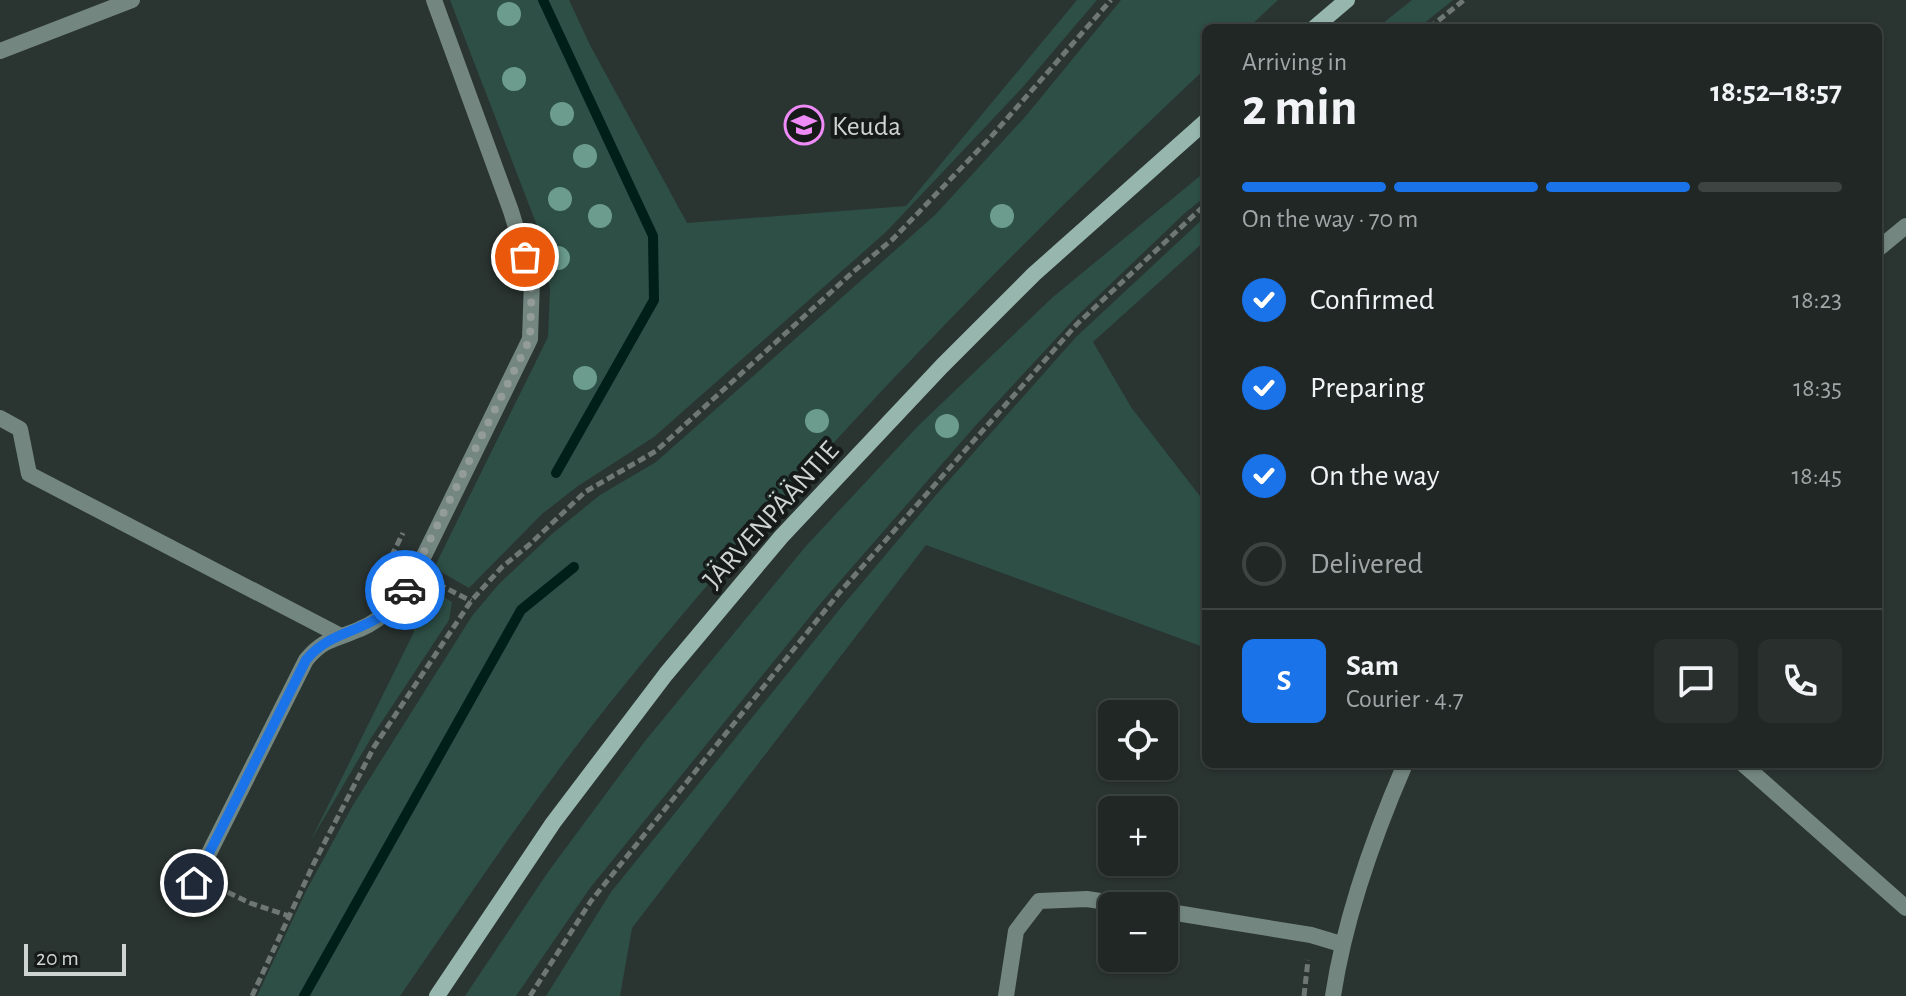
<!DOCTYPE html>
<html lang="en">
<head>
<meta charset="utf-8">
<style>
	body { margin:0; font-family:"Alegreya Sans",sans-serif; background:#282f2d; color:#f1f3f6; height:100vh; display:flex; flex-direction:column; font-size:30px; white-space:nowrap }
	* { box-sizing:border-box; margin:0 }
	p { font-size:26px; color:#a2a5a7 }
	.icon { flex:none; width:44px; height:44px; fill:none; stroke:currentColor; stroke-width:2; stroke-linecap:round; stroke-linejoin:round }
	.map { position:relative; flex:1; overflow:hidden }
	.details { position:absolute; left:1202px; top:24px; width:680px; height:744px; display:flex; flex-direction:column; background:#202725; border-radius:12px; box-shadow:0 2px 6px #0004,0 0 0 2px #3d4442 }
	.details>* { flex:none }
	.buttons { position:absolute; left:1098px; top:700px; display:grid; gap:16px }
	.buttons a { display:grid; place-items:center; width:80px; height:80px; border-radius:12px; background:#202725; box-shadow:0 2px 6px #0004,0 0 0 2px #3d4442; font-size:40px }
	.scale { position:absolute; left:24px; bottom:20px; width:102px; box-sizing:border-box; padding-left:8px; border:4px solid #cdd4d2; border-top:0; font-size:22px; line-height:28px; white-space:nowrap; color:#cdd4d2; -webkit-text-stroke:6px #161b19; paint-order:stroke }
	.pin { position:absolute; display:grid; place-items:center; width:68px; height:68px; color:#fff; margin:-34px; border:4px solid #fff; border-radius:50%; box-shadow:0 2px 8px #0007 }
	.courier { position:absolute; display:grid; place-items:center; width:80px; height:80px; margin:-40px; border:6px solid #1a73e8; border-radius:50%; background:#fff; color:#222; box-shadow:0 2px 10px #0007 }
	.head em { font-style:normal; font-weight:700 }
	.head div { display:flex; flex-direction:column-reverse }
	.head { display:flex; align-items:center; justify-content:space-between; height:136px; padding:0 40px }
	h1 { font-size:52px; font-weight:700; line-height:60px }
	.bar { display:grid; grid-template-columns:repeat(4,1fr); gap:12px 8px; align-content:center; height:96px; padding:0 40px }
	.bar i { height:10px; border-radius:6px; background:#3d4442 }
	.bar .selected { background:#1a73e8 }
	.bar p { grid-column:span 4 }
	.line { display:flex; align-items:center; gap:20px; padding:0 40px; border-top:2px solid #3d4442 }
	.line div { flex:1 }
	.round { display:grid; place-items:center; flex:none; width:84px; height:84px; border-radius:12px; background:#282f2d }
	ol { padding:0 40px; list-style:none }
	li { display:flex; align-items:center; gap:24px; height:88px }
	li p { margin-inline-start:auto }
	li .icon { padding:8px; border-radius:50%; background:#1a73e8; color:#fff; stroke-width:4 }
	li:last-child { color:#a2a5a7 }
	li i { width:44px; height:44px; border:4px solid #3d4442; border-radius:50% }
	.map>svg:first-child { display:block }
	.green { fill:#2e4f46 }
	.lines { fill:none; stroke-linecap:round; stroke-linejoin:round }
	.stream { stroke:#001f18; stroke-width:10 }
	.path { stroke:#6e7774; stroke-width:5; stroke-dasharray:8 4; stroke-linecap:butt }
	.lane { stroke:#738680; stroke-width:16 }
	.street { stroke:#738680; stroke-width:16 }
	.secondary { stroke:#97b6ad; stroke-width:16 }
	.tree { fill:#6b9c8e }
	.done { stroke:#949c9a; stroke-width:8; stroke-dasharray:0 14.4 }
	.route { stroke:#1a73e8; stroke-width:10 }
	.labels { text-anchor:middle; stroke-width:8; stroke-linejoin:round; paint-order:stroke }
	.poi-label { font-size:28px; fill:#cdd4d2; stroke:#161b19; text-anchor:start }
	.street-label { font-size:28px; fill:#cdd4d2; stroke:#161b19 }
</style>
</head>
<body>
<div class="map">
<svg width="1906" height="996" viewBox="0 0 1906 996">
	<rect width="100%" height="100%" fill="#2a3431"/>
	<g class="green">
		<path d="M 450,0 L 569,0 L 590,45 L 687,223 L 906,206 L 1077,0 L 1097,0 L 1022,88 L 886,232 L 654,437 L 578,486 L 542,514 L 469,588 L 434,568 L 548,337 L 550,289 L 541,236 Z"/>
		<path d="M 1121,0 L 1278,0 L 1248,28 L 1206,28 L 1206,68 C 994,267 791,477 609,704 C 535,797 468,898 400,996 L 257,996 L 306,891 L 353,805 L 472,616 L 499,584 L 552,534 L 600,495 L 656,462 L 935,215 L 1025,117 Z"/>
		<path d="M 1412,0 L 1453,0 L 1418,28 L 1377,28 Z"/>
		<path d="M 1206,171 L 1206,196 L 1186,212 L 1076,317 L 976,425 L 821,603 L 590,888 L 516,996 L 465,996 L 548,872 L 645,741 L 806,546 L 919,425 L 1053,297 Z"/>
		<path d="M 1206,216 L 1206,240 L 1093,342 L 1131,407 L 1206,504 L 1206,648 L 926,545 L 632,928 L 620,996 L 546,996 L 611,892 L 839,610 L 936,495 L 1076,337 Z"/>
		<path d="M 425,586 L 452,602 L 449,620 L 371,738 L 310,842 L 413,634 Z"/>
	</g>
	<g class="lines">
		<g class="stream">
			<path d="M 543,0 L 653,236 L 654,300 L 556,473"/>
			<path d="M 304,996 L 521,610 L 574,567"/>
		</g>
		<g class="path">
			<path d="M 1429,28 L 1464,0"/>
			<path d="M 386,567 L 403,533"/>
			<path d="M 438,584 L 471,601"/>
			<path d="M 217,887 L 250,903 L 289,916"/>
			<path d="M 252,996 L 314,863 L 374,747 L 471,601 L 502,567 L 529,545 L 585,492 L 656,451 L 853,272 L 893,239 L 990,138 L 1111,0"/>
			<path d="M 530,996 L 591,901 L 839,593 L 1077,324 L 1206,204"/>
			<path d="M 1304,996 L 1308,960"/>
		</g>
		<g class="lane">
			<path d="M 0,51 L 132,0"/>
			<path d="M 0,418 L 20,429 L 29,474 L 339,635"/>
		</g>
		<g class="street">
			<path d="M 1878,249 L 1906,226"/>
			<path d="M 1743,764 L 1906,908"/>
			<path d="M 194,883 L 306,660 C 324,638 335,640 360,629 C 387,618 401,597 416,572 L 530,339 L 532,280 L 511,211 L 434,0"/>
			<path d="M 1164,911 L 1311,935 L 1341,944"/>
			<path d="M 1006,996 L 1016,931 L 1039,901 L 1087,899 L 1132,906"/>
			<path d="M 1333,996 C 1345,916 1373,838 1405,764"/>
		</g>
		<g class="secondary">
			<path d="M 1314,28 L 1347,0"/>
			<path d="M 437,996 L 553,823 L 666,674 L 781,537 L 942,366 L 1034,274 L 1206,121"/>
		</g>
	</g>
	<g class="tree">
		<circle cx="509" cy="14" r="12"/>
		<circle cx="514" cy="79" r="12"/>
		<circle cx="562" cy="114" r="12"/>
		<circle cx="585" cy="156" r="12"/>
		<circle cx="560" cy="199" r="12"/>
		<circle cx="600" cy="216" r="12"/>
		<circle cx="1002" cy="216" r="12"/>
		<circle cx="558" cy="258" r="12"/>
		<circle cx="585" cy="378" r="12"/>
		<circle cx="817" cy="421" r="12"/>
		<circle cx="947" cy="426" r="12"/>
	</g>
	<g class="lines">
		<path class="done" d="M 405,590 L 530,339 L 532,280 L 525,257"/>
		<path class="route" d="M 194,883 L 306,660 C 335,624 379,635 405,590"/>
	</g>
	<defs>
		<g id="school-ring" transform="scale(2)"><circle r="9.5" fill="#161b19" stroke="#ef8bf6" stroke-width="1.5"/><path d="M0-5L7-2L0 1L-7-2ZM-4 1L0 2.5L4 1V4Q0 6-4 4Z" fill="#ef8bf6"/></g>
	</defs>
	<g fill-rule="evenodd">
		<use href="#school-ring" x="804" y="125"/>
	</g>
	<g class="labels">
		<g class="poi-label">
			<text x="832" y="135">Keuda</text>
		</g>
		<g class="street-label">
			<text transform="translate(770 514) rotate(-48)" y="10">JÄRVENPÄÄNTIE</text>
		</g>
	</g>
</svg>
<div class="buttons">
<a><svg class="icon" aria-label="locate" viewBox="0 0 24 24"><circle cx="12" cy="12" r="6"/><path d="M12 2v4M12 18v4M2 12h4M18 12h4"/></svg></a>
<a>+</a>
<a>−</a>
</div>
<div class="scale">20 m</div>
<div class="pin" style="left:525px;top:257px;background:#ea580c"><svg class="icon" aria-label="bag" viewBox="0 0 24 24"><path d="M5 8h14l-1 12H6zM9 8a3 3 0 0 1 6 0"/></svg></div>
<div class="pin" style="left:194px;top:883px;background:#1f2937"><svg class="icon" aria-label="home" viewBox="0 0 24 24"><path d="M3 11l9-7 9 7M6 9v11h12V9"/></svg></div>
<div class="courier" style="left:405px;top:590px"><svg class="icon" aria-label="car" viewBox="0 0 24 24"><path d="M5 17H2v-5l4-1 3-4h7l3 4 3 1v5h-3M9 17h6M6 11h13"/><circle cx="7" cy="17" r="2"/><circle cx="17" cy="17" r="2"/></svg></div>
<section class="details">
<div class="head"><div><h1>2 min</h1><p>Arriving in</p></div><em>18:52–18:57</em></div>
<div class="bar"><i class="selected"></i><i class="selected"></i><i class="selected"></i><i></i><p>On the way · 70 m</p></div>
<ol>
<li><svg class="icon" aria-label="check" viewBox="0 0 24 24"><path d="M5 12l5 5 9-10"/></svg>Confirmed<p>18:23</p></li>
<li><svg class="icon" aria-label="check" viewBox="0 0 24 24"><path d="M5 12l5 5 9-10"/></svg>Preparing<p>18:35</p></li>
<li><svg class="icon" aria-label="check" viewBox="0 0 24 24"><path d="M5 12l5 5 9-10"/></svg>On the way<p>18:45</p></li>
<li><i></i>Delivered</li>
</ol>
<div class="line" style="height:144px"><b class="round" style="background:#1a73e8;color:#fff">S</b><div><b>Sam</b><p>Courier · 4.7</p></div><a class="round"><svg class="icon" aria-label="chat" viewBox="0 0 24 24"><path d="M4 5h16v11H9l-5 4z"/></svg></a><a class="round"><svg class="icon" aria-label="phone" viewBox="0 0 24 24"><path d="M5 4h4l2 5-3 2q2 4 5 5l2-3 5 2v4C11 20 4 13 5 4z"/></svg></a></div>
</section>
</div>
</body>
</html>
